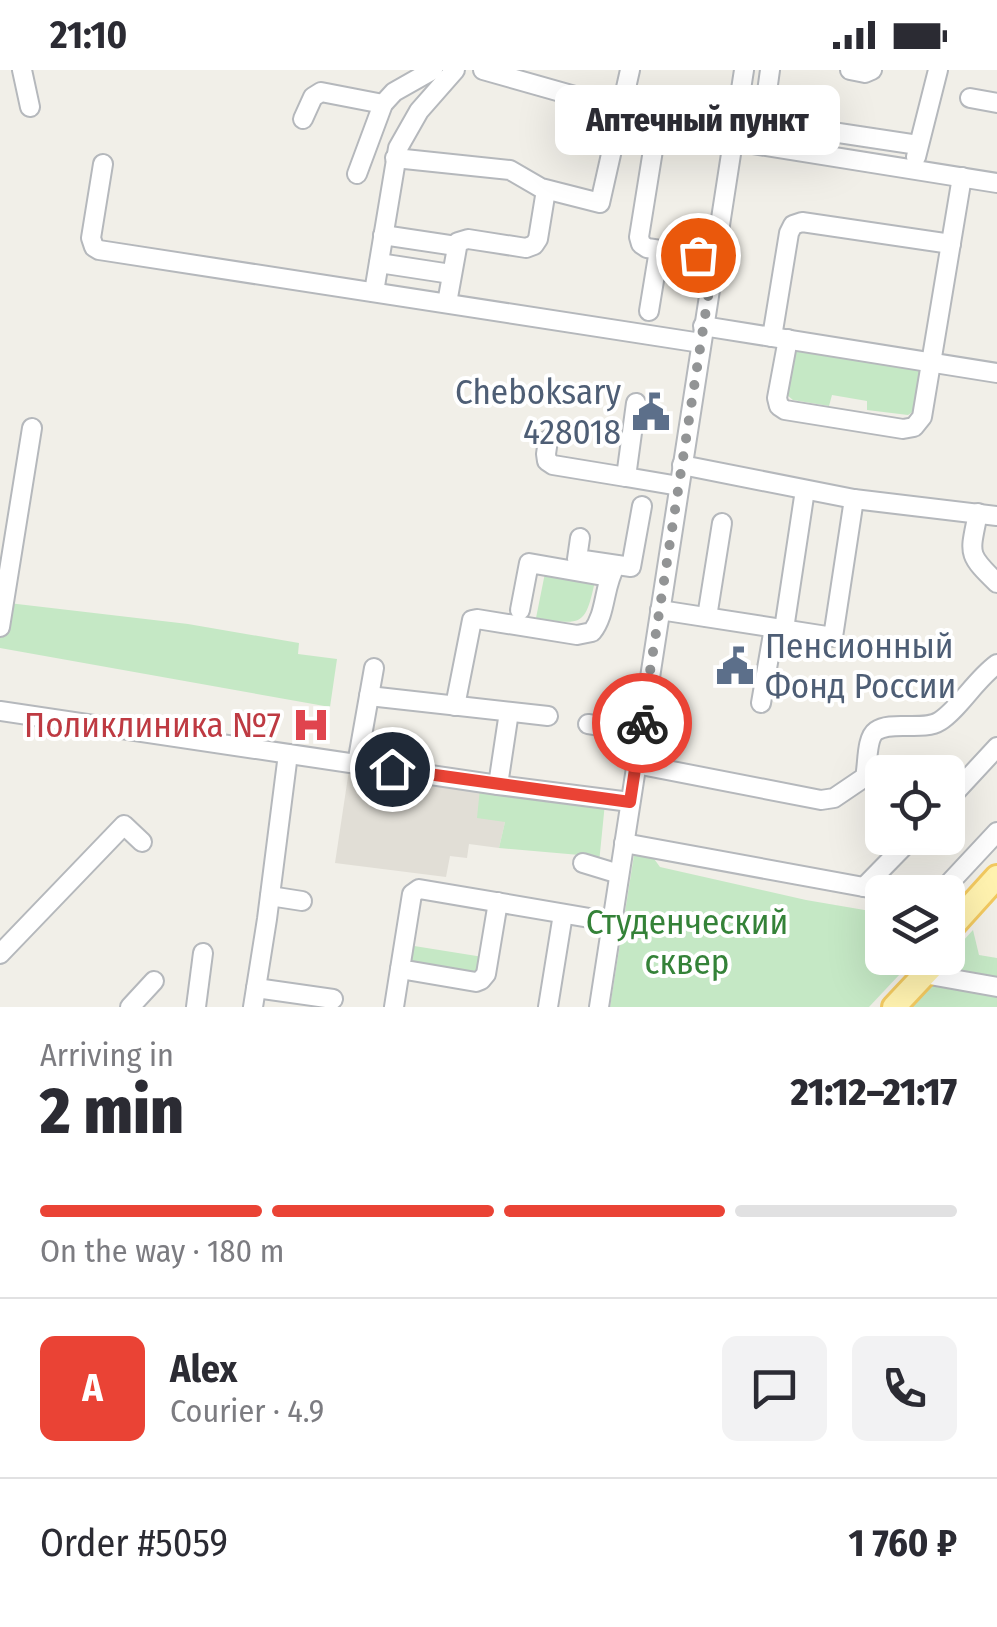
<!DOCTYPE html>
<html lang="en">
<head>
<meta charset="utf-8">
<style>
	body { margin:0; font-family:"Fira Sans Condensed",sans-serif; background:#f2f2f3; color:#2b2b33; height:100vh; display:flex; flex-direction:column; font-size:38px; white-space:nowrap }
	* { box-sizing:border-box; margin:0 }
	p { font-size:32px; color:#7c7c81 }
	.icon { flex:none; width:55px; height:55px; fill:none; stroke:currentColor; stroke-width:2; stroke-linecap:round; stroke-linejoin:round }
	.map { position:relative; height:937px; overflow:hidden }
	.side { display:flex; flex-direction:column; background:#fff; flex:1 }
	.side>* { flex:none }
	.fabs { position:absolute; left:865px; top:685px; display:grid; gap:20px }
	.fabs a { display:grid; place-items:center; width:100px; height:100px; border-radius:15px; background:#fff; box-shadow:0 10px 40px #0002; font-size:50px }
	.pin { position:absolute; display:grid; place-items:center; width:85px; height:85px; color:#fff; margin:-42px; border:5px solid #fff; border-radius:50%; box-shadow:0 2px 10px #0007 }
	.courier { position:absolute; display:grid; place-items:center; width:100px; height:100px; margin:-50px; border:8px solid #ea4335; border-radius:50%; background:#fff; color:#222; box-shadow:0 2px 12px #0007 }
	.bubble { position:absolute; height:70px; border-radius:15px; background:#fff; box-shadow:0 10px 40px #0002; font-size:32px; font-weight:800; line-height:70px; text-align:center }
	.head em { font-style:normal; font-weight:800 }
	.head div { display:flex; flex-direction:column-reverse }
	.head { display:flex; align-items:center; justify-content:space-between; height:170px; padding:0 40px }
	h1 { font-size:65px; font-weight:800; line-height:75px }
	.bar { display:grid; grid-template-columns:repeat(4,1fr); gap:15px 10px; align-content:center; height:120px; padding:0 40px }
	.bar i { height:12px; border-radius:8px; background:#e1e1e2 }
	.bar .on { background:#ea4335 }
	.bar p { grid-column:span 4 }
	.line { display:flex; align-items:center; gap:25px; padding:0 40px; border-top:2px solid #e1e1e2 }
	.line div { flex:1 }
	.round { display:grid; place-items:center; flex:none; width:105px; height:105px; border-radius:15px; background:#f2f2f3 }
	.status { display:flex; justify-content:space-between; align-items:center; height:70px; padding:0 50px; background:#fff; direction:ltr }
	.status svg { height:28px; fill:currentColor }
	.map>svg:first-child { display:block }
	.education { fill:#e1ded6 }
	.green { fill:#c5e8c5 }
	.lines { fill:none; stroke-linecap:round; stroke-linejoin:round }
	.minor-casing { stroke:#b5b8bc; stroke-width:22 }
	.major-casing { stroke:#f2c960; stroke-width:28 }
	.minor { stroke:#fff; stroke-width:18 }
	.major { stroke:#fff2af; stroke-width:22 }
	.done { stroke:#929495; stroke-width:10; stroke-dasharray:0 18 }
	.route { stroke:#ea4335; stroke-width:12 }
	.labels { text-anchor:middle; stroke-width:8; stroke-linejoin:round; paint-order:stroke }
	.service-label { font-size:35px; fill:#4e5e75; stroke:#fff; text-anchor:end }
	.health-label { font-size:35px; fill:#be3a42; stroke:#fff; text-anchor:end }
	.park-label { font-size:35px; fill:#348238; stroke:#fff }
</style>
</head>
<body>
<div class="status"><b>21:10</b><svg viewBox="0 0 49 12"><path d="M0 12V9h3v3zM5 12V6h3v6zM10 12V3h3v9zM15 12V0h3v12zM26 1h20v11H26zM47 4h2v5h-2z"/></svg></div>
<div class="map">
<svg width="997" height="937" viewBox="0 0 997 937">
	<rect width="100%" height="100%" fill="#f1efe8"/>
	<path class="education" d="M 349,700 L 480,718 L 505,752 L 499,778 L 469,774 L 467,788 L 450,786 L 446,807 L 335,793 Z"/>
	<g class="green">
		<path d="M 795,273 L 923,295 L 914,341 L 908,345 L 867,340 L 867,331 L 832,325 L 829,336 L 793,330 L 787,325 Z"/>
		<path d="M 546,498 L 595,511 C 585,557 582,555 536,548 Z"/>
		<path d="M 0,532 L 188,554 L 299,573 L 298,584 L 337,589 L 330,637 L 0,578 Z"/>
		<path d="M 480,718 L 605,733 L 599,793 L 591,786 L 499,778 L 505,752 L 477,748 Z"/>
		<path d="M 634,785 L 652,786 L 660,797 L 806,830 L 882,843 L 882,888 L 915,888 L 869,937 L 610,937 Z"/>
		<path d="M 973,860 L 979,885 L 997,888 L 997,937 L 902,937 Z"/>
		<path d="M 408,875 L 483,887 L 476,904 L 408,892 Z"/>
	</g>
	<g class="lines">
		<g class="minor-casing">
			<g id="minor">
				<path d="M 22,0 L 30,37"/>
				<path d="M 483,0 L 734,71 L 997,113"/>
				<path d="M 770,0 L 766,29 L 780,51 L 786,55 L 918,75"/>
				<path d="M 850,0 L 865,3 L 872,0"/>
				<path d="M 970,28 L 997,33"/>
				<path d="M 303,49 L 313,27 L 321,22 L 383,34"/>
				<path d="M 658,49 L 639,167 L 641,174 L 647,178 L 714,188"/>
				<path d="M 916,87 L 938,0"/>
				<path d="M 395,88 L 510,100 L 541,118 L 600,133 L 630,0"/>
				<path d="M 103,94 L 91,168 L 94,177 L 99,180 L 701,273"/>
				<path d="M 357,104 L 383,34 L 394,22 L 433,0"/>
				<path d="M 383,165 L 456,176"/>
				<path d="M 379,193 L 451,204"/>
				<path d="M 374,222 L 398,78 L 419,41 L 455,0"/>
				<path d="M 447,233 L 458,172 L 468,169 L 526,178 L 534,175 L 538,169 L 546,120"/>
				<path d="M 649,241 L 659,180"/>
				<path d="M 703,256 L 997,303"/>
				<path d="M 772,267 L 789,163 L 793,155 L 802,152 L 951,174"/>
				<path d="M 788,269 L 777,328 L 779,336 L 785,340 L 903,359 L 914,357 L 922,347 L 962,107"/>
				<path d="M 636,333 L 626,407 L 679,416"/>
				<path d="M 548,370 L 546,384 L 547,391 L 553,395 L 626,407"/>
				<path d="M 682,395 L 854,429 L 997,446"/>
				<path d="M 978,443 C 970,484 966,483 997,513"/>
				<path d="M 580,468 L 577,489 L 631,497 L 642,436"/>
				<path d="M 520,540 L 529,493 L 609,507"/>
				<path d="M 660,540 L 833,567 L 854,429"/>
				<path d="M 707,547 L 722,453"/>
				<path d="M 0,557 L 32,358"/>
				<path d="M 784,559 L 805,420"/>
				<path d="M 369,626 L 548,646"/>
				<path d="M 761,633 L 774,558"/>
				<path d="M 455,636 L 472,550 L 477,549 L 577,565 L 592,562 C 607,543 603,516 616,495"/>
				<path d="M 0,641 L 498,715 L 630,732"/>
				<path d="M 588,654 L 641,662"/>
				<path d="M 357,694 L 374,598"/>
				<path d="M 636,694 L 821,730 L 834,728 L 865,707 C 868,695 866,668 876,661 C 891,650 923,662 940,651 C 959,639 975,610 997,594"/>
				<path d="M 498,715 L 509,642"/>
				<path d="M 948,730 L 997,677"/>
				<path d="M 624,773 L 891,822"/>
				<path d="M 583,793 L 619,804"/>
				<path d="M 864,817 L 912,768"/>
				<path d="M 941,822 L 997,762"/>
				<path d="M 270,826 L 302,831"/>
				<path d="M 498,832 L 486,904 L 481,910 L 476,912 L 400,899 L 412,824 L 419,819 L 613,852"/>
				<path d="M 0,884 L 124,755 L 142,772"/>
				<path d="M 924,904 L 997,917"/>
				<path d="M 256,918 L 333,929"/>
				<path d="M 130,937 L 154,911"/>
				<path d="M 196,937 L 203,883"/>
				<path d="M 253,937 L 267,849 L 288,684"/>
				<path d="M 394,937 L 400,899"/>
				<path d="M 548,937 L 563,844"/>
				<path d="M 599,937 L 744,0"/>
			</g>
		</g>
		<g class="major-casing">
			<g id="major">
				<path d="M 948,861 L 997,807"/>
				<path d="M 894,937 L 940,888"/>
			</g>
		</g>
		<use href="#minor" class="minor"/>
		<use href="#major" class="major"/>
	</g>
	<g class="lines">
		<path class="done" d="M 642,653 L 714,188 L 698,185"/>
		<path class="route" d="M 392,699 L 630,732 L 642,653"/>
	</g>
	<defs>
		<g id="civic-bare" transform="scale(3)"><path d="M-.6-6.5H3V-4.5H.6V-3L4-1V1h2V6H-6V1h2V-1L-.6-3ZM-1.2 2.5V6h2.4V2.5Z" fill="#5c6f8a" stroke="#fff" stroke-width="2.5" paint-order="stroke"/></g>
		<g id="hospital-bare" transform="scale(3)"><path d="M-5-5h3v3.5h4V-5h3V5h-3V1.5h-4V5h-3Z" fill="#e0444e" stroke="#fff" stroke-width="2.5" paint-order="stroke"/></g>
	</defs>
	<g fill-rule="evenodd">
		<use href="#civic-bare" x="651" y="342"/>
		<use href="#civic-bare" x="735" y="596"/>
		<use href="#hospital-bare" x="311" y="655"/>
	</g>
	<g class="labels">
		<g class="service-label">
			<text x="621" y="334">Cheboksary<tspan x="621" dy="40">428018</tspan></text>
			<text x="765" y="588" text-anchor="start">Пенсионный<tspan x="765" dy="40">Фонд России</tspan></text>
		</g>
		<g class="health-label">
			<text x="281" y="667">Поликлиника №7</text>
		</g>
		<g class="park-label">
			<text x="687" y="864">Студенческий<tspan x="687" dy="40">сквер</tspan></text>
		</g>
	</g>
</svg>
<div class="fabs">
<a><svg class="icon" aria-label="locate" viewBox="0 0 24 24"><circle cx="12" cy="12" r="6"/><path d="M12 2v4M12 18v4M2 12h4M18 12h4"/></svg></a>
<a><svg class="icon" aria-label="layers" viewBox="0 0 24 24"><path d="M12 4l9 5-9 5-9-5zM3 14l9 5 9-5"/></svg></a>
</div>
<div class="pin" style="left:698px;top:185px;background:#ea580c"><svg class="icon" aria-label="bag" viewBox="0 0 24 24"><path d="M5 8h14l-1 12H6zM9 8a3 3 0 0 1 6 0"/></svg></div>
<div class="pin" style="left:392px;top:699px;background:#1f2937"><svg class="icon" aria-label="home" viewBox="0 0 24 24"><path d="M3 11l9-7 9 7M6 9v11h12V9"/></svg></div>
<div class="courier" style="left:642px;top:653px"><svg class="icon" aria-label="bike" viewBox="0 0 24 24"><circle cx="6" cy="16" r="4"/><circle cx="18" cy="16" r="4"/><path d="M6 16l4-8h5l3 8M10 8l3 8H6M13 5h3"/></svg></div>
<div class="bubble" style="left:555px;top:15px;width:285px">Аптечный пункт</div>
</div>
<section class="side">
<div class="head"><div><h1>2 min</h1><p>Arriving in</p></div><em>21:12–21:17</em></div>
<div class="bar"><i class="on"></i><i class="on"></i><i class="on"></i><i></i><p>On the way · 180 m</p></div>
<div class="line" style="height:180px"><b class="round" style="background:#ea4335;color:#fff">A</b><div><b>Alex</b><p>Courier · 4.9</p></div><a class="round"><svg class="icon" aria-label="chat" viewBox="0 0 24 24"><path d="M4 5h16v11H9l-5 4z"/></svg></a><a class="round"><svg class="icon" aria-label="phone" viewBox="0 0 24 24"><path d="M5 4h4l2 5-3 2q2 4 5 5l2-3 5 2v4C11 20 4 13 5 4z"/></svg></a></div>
<div class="line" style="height:130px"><div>Order #5059</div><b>1 760 ₽</b></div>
</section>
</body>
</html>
